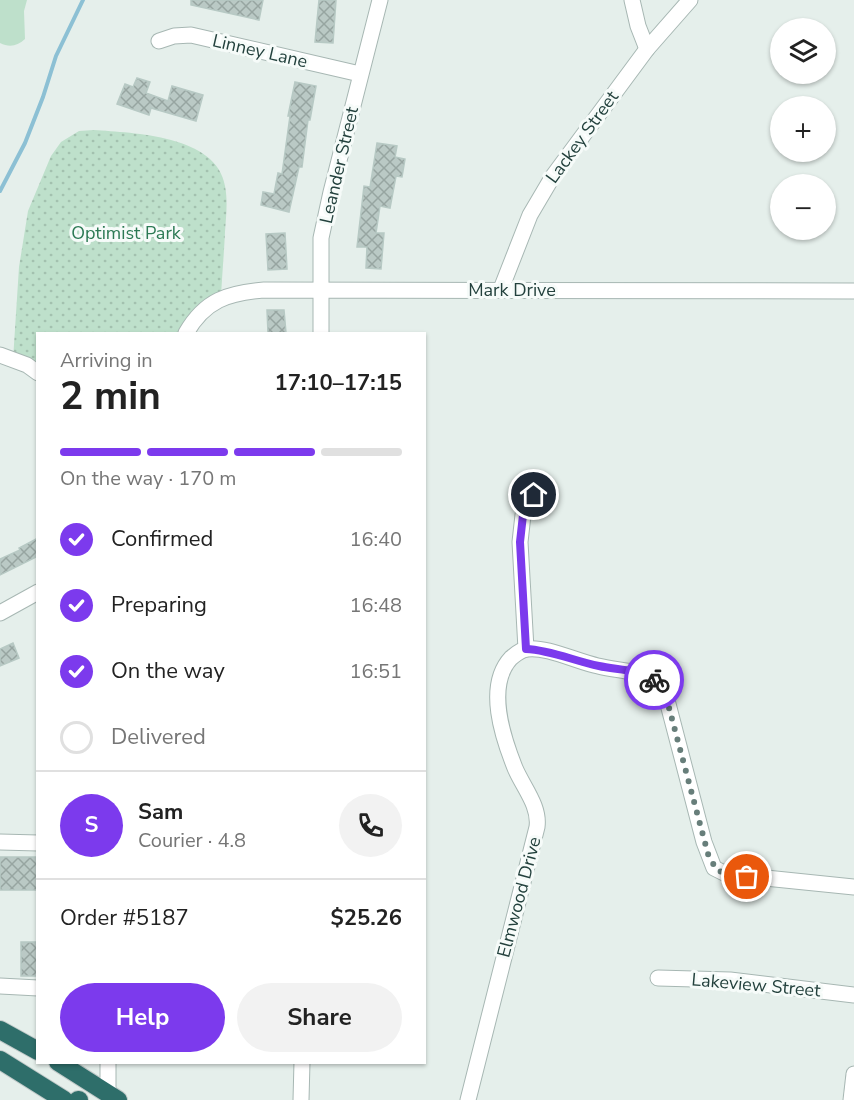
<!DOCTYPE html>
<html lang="en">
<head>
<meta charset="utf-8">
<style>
	body { margin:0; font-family:"Nunito Sans",sans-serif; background:#f2f2f2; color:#222; height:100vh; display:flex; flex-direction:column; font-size:22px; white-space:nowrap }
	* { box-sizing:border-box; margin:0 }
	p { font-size:20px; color:#767676 }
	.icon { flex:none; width:33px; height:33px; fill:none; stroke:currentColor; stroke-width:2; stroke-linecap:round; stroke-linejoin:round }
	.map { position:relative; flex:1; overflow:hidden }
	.drawer { position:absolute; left:36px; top:332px; width:390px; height:732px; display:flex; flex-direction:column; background:#fff; border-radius:0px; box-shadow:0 2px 4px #0004 }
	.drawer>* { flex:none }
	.tools { position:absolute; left:770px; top:18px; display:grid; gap:12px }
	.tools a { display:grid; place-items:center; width:66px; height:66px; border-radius:50%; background:#fff; box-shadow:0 2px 4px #0004; font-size:30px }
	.pin { position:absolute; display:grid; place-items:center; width:51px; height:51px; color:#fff; margin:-26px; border:3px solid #fff; border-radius:50%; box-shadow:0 2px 6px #0007 }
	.courier { position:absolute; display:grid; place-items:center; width:60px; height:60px; margin:-30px; border:4px solid #7c3aed; border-radius:50%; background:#fff; color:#222; box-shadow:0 2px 8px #0007 }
	.overview em { font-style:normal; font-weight:700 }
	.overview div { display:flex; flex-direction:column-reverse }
	.overview { display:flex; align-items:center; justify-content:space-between; height:102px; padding:0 24px }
	h1 { font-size:39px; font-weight:700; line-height:45px }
	.bar { display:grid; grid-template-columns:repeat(4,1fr); gap:9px 6px; align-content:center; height:72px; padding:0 24px }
	.bar i { height:8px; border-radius:4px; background:#e0e0e0 }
	.bar .selected { background:#7c3aed }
	.bar p { grid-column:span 4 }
	.line { display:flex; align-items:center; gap:15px; padding:0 24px; border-top:2px solid #e0e0e0 }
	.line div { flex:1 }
	.round { display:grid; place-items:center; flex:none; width:63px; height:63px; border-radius:32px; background:#f2f2f2 }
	ol { padding:0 24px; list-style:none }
	li { display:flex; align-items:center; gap:18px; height:66px }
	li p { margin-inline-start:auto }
	li .icon { padding:6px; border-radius:50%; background:#7c3aed; color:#fff; stroke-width:4 }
	li:last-child { color:#767676 }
	li i { width:33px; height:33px; border:3px solid #e0e0e0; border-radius:50% }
	.button { display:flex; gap:12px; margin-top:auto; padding:12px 24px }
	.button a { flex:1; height:69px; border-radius:36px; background:#7c3aed; color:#fff; font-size:24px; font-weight:700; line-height:69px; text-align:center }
	.button a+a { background:#f2f2f2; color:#222 }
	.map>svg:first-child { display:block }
	.green { fill:#bee0cb }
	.park { fill:url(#park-dots) }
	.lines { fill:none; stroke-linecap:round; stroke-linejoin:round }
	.stream { stroke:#8cc0d4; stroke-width:4 }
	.building { fill:url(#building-cross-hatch); stroke:#b7c9c4; stroke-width:1.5 }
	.minor-casing { stroke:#a7b7b3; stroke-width:17 }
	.highway-casing { stroke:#c1cac9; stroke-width:20 }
	.minor { stroke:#fff; stroke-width:15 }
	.highway { stroke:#2e6e6a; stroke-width:18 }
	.done { stroke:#677e7a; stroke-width:6; stroke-dasharray:0 10.8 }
	.route { stroke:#7c3aed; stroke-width:8 }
	.labels { text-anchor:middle; stroke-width:6; stroke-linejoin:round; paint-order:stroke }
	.street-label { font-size:18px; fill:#23413d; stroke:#f6fbf9 }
	.park-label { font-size:18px; fill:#2c7a54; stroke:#f6fbf9 }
</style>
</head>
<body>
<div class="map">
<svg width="854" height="1100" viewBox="0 0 854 1100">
	<defs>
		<pattern id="park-dots" width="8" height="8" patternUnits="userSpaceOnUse" patternTransform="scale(1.5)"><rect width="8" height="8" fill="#bee0cb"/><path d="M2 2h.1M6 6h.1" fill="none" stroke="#a3c1af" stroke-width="1.8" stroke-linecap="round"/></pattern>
		<pattern id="building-cross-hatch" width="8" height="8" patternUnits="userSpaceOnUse" patternTransform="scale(1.5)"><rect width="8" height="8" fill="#bac9c5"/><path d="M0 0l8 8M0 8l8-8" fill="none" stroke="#97a5a1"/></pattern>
	</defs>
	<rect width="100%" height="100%" fill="#e5efeb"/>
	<path class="green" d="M 0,0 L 27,0 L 24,11 L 25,39 C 17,46 10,48 0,43 Z"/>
	<path class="park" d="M 94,130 C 133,133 217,135 225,186 C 228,201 226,217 225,232 C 224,254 222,276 221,297 L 186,333 L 38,333 L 37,373 L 13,360 L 19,267 L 28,211 L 51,156 L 61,142 L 79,131 Z"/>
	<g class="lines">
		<path class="stream" d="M 0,191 L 25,143 L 43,97 L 56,56 L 83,0"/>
	</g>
	<g class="building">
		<path d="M 191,0 L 263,0 L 259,20 L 191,5 Z"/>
		<path d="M 319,0 L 336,0 L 333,43 L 315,42 Z"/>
		<path d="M 137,78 L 150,82 L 146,93 L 168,101 L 172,86 L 203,95 L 196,121 L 151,108 L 149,115 L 117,104 L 125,84 L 133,87 Z"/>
		<path d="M 295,82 L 316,86 L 310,120 L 308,120 L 302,167 L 299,167 L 289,212 L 261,205 L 263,192 L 274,194 L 278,173 L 282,174 L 290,116 L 288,116 Z"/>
		<path d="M 377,143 L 397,146 L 395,157 L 405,159 L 402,177 L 396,176 L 390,208 L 380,206 L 376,233 L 384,233 L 381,269 L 366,268 L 367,247 L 357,247 L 364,186 L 370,187 Z"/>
		<path d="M 285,233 L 287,269 L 268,270 L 266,234 Z"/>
		<path d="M 267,310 L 284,310 L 286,333 L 268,333 Z"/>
		<path d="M 38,538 L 38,556 L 0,575 L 0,559 L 20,550 L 19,548 Z"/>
		<path d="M 13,643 L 19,658 L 0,666 L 0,649 Z"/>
		<rect x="0" y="857" width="38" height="33"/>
		<rect x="21" y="942" width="17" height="34"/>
	</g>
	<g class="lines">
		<g class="minor-casing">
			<g id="minor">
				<path d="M 632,0 L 638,26 L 647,49"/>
				<path d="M 159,41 L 174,36 L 191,35 L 360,74"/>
				<path d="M 501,289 L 530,215 L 553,176 L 647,49 L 690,0"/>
				<path d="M 186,333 C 205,300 228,293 264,290 L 854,291"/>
				<path d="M 321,333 L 321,238 L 331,192 L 380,0"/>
				<path d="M 0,355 L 27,365 L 38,373"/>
				<path d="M 0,613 L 38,592"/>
				<path d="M 526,649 L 520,542 L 523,515 L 534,495"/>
				<path d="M 0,842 L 38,843"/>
				<path d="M 658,978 L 730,980 L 854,995"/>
				<path d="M 0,986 L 38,988"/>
				<path d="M 108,1093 L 108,1062"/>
				<path d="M 301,1100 L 302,1062"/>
				<path d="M 468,1100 L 537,827 C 540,806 523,787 515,768 C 503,738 485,686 511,658 C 516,654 520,650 527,649 C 546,646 578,662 598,666 C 615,670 632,671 648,676 C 658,683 663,692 668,704 L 704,842 L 714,868 L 726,874 L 854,887"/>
				<path d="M 851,1100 L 854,1074"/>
			</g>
		</g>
		<g class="highway-casing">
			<g id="highway">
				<path d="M 0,1030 L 38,1051"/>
				<path d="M 0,1060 L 64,1100"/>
				<path d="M 58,1062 L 118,1100"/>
				<path d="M 78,1100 L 79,1100"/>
			</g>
		</g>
		<use href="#minor" class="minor"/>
		<use href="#highway" class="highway"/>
	</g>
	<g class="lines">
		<path class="done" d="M 654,680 L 664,693 L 668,704 L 708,854 C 718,876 724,874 747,877"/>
		<path class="route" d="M 534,495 L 523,515 L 520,542 L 526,649 C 551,650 574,661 599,666 C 617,670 639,669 654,680"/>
	</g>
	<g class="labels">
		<g class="street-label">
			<text transform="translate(260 51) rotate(13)" y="6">Linney Lane</text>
			<text transform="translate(582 137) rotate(-54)" y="6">Lackey Street</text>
			<text transform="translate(339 165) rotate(-77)" y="6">Leander Street</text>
			<text x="512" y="296">Mark Drive</text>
			<text transform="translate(519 897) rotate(-75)" y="6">Elmwood Drive</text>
			<text transform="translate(756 985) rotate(5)" y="6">Lakeview Street</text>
		</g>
		<g class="park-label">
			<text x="126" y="239">Optimist Park</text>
		</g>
	</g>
</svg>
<div class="tools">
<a><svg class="icon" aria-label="layers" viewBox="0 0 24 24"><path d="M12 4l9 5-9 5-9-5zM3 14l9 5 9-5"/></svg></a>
<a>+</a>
<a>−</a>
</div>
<div class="pin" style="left:747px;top:877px;background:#ea580c"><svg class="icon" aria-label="bag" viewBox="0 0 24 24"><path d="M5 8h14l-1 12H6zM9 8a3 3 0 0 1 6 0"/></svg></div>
<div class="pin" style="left:534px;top:495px;background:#1f2937"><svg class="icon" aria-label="home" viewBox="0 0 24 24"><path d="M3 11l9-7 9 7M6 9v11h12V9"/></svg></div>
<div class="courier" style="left:654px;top:680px"><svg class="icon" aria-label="bike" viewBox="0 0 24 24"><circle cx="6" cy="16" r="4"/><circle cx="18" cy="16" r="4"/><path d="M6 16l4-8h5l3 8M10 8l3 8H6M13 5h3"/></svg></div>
<section class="drawer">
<div class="overview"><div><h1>2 min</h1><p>Arriving in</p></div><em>17:10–17:15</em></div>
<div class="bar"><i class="selected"></i><i class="selected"></i><i class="selected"></i><i></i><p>On the way · 170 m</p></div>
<ol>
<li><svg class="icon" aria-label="check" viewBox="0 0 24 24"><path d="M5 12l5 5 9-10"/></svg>Confirmed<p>16:40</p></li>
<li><svg class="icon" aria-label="check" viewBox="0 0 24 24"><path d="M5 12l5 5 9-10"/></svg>Preparing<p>16:48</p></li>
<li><svg class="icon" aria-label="check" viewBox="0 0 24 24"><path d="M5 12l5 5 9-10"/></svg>On the way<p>16:51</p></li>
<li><i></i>Delivered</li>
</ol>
<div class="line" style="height:108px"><b class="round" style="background:#7c3aed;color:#fff">S</b><div><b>Sam</b><p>Courier · 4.8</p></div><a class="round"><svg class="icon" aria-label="phone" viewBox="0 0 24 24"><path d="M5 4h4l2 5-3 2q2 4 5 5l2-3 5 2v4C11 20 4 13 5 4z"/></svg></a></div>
<div class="line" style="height:78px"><div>Order #5187</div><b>$25.26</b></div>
<div class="button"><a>Help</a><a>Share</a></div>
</section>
</div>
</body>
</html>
